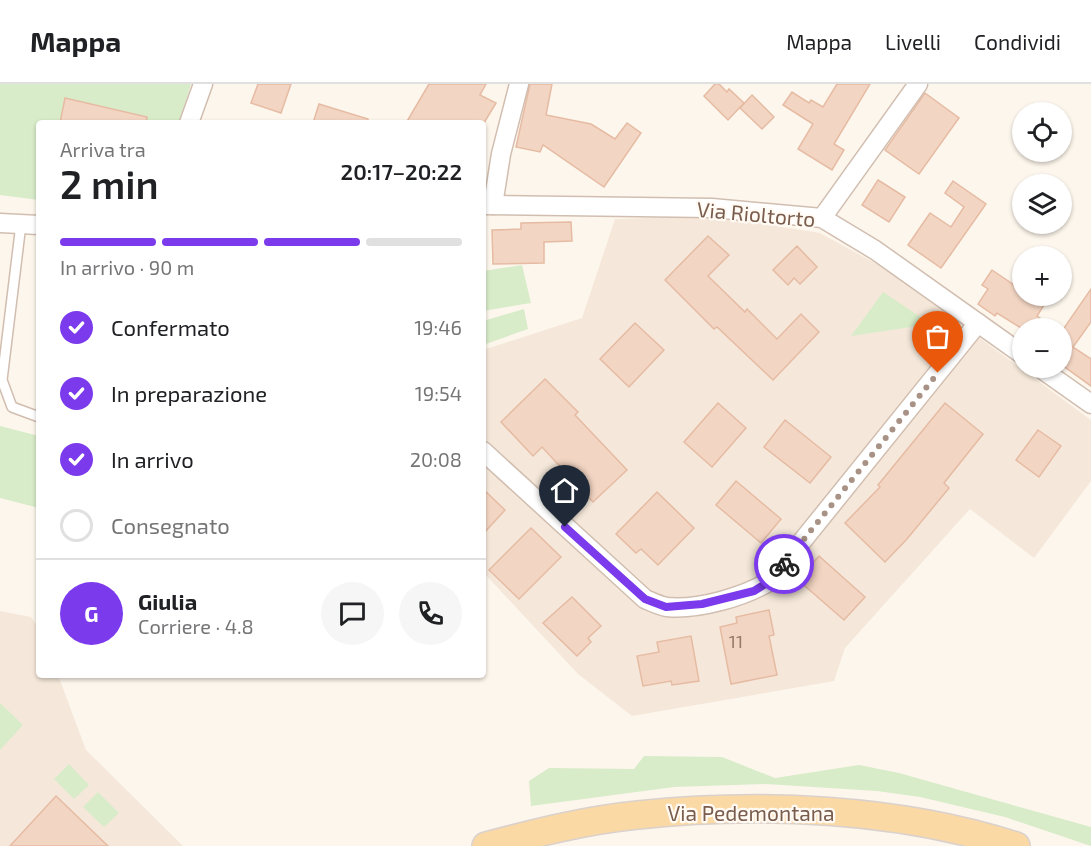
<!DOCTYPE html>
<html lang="it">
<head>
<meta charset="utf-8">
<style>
	body { margin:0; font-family:"Exo 2",sans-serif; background:#f6f6f6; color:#202124; height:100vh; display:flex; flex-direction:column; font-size:22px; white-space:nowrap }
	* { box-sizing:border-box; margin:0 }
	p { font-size:20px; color:#757577 }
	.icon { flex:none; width:33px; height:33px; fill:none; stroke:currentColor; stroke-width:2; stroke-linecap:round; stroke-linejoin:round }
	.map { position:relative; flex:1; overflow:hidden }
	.panel { position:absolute; left:36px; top:36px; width:450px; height:558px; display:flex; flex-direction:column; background:#fff; border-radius:6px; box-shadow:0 2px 4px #0004 }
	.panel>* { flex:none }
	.tools { position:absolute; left:1012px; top:18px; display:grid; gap:12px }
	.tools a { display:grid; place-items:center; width:60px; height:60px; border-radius:50%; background:#fff; box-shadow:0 2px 4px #0004; font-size:30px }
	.pin { position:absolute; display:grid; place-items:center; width:51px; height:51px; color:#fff; margin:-62px -26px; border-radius:50% 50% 50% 0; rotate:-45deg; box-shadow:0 0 6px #0007 }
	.pin .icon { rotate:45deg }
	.courier { position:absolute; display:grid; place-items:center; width:60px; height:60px; margin:-30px; border:4px solid #7c3aed; border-radius:50%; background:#fff; color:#222; box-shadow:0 2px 8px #0007 }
	.head em { font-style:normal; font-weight:600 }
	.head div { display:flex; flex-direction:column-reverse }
	.head { display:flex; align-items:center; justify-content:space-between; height:102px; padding:0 24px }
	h1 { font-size:39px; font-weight:600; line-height:45px }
	.bar { display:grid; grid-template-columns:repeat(4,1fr); gap:9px 6px; align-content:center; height:72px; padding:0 24px }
	.bar i { height:8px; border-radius:4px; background:#e0e0e0 }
	.bar .current { background:#7c3aed }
	.bar p { grid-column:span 4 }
	.line { display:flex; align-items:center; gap:15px; padding:0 24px; border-top:2px solid #e0e0e0 }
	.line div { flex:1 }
	.round { display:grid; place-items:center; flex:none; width:63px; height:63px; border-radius:32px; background:#f6f6f6 }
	ol { padding:0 24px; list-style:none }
	li { display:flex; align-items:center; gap:18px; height:66px }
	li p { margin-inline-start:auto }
	li .icon { padding:6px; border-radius:50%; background:#7c3aed; color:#fff; stroke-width:4 }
	li:last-child { color:#757577 }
	li i { width:33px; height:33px; border:3px solid #e0e0e0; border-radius:50% }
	header { display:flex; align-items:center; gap:36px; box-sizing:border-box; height:84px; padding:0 30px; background:#fff; border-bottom:2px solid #e0e0e0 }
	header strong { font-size:28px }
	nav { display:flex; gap:33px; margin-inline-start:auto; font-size:21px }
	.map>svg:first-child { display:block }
	.residential { fill:#f5e8da }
	.green { fill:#d8ecc9 }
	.building { fill:#f3d5c3; stroke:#e6bba3; stroke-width:1.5 }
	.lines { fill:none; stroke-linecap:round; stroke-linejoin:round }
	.lane-casing { stroke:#d1beb0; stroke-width:12 }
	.street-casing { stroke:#d1beb0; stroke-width:21 }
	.primary-casing { stroke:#dad1cd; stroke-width:30 }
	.lane { stroke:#fff; stroke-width:9 }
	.street { stroke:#fff; stroke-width:18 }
	.primary { stroke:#fbd9a5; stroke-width:27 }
	.done { stroke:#a89285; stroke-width:6; stroke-dasharray:0 10.8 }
	.route { stroke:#7c3aed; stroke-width:8 }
	.labels { text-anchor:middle; stroke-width:4.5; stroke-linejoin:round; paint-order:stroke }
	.number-label { font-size:18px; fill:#987a6a }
	.street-label { font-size:21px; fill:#7a5c4d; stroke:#fffaf3 }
</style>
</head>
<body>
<header>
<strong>Mappa</strong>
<nav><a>Mappa</a><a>Livelli</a><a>Condividi</a></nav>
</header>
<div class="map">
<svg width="1091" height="762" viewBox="0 0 1091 762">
	<rect width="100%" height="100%" fill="#fdf6ec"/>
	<g class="residential">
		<path d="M 714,132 L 820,149 L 886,185 L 1091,336 L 1091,397 L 1034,474 L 970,425 L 845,564 L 834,597 L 632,632 L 578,590 L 483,488 L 483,266 L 582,234 L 615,135 Z"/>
		<path d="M 0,527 L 31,533 L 39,545 L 39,591 L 58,591 L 86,666 L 183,762 L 0,762 Z"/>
	</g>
	<g class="green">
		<path d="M 0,0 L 191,0 L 179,39 L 39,39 L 39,116 L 0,111 Z"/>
		<path d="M 522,181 L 531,219 L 483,227 L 483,187 Z"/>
		<path d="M 883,208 L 931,240 L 851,252 Z"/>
		<path d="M 524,225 L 528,245 L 483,261 L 483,237 Z"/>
		<path d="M 0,342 L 39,352 L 39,424 L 0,414 Z"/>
		<path d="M 0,619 L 23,641 L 0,666 Z"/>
		<path d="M 644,672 L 722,673 L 775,694 L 859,681 L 899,689 L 1091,743 L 1091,762 L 1005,733 L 920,713 L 877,707 L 766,700 L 674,703 L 531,722 L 529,697 L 549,684 L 634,685 Z"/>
		<path d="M 69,680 L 89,701 L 74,715 L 54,695 Z"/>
		<path d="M 98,708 L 119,729 L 104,743 L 83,723 Z"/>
	</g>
	<g class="building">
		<path d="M 258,0 L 291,0 L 281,29 L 251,19 Z"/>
		<path d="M 429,0 L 486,0 L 480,11 L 496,19 L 484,39 L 406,39 Z"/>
		<path d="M 530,0 L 552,0 L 546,31 L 591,40 L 615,55 L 627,39 L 641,49 L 604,103 L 543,61 L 540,68 L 516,63 Z"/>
		<path d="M 715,0 L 719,0 L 727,8 L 729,5 L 744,19 L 728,36 L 704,12 Z"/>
		<path d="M 837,0 L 870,0 L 834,60 L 844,66 L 832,86 L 798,65 L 813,40 L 783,21 L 792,8 L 809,19 L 811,16 L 823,23 Z"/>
		<path d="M 925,9 L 959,34 L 919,90 L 885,66 Z"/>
		<path d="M 752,11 L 774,33 L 762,45 L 740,24 Z"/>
		<path d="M 65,14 L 147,33 L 146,39 L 60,39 Z"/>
		<path d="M 319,20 L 368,35 L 368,39 L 313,39 Z"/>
		<path d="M 878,96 L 905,113 L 889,138 L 862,121 Z"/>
		<path d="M 953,97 L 986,120 L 941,184 L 908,161 L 930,129 L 951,143 L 964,123 L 945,109 Z"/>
		<path d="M 571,138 L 572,157 L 544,158 L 544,179 L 493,180 L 492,146 L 521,145 L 521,139 Z"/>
		<path d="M 708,152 L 729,171 L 708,192 L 745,228 L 747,225 L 777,255 L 801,230 L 819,248 L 773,296 L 717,243 L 714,245 L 665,196 Z"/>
		<path d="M 797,162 L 817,183 L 800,200 L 794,194 L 788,201 L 773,186 Z"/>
		<path d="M 992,186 L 1023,207 L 1023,212 L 1030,212 L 1044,221 L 1037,232 L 1055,244 L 1021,244 L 997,229 L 995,232 L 978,220 L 988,205 L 982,201 Z"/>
		<path d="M 1091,205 L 1091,238 L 1073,263 L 1091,275 L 1091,302 L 1062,281 L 1062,247 Z"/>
		<path d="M 635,239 L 664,266 L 629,303 L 600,275 Z"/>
		<path d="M 545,295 L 578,328 L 575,331 L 627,386 L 593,418 L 542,363 L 533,372 L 501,338 Z"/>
		<path d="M 718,319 L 746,344 L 712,383 L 684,358 Z"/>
		<path d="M 945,319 L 983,350 L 944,399 L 949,404 L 907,455 L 885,478 L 845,439 L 880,403 L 878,401 Z"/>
		<path d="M 785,336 L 831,373 L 810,399 L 764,363 Z"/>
		<path d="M 1038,346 L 1061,362 L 1039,393 L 1016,376 Z"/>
		<path d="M 736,397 L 781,435 L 761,459 L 716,421 Z"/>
		<path d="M 483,405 L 505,426 L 483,450 Z"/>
		<path d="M 657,408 L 694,444 L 658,481 L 641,465 L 636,469 L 616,450 Z"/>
		<path d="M 531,444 L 561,473 L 519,515 L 489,486 Z"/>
		<path d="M 819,472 L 865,513 L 844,536 L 798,496 Z"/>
		<path d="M 572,513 L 601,542 L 588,554 L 591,558 L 577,572 L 543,539 Z"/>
		<path d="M 769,526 L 774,551 L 769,552 L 777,591 L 731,600 L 720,543 L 737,539 L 736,533 Z"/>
		<path d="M 691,552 L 699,597 L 672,601 L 671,597 L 643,602 L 637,572 L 659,568 L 657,558 Z"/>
		<path d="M 56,712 L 108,762 L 10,762 Z"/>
	</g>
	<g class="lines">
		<g class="lane-casing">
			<path id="lane" d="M 21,140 L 2,296 L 12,323 L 39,333"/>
		</g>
		<g class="street-casing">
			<g id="street">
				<path d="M 189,39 L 203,0"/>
				<path d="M 483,121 L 712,124 L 822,134 L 875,166 L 1023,271"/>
				<path d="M 493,121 L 501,70 L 519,0"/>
				<path d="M 822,134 L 918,0"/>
				<path d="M 0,139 L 39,141"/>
				<path d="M 1040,284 L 1091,320"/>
				<path d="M 483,367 L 645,515 C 652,518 660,522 667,523 C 698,526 744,513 770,497 L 978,239"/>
			</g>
		</g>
		<g class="primary-casing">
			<path id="primary" d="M 486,762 C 536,749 586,736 638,731 C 759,718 899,724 1016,762"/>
		</g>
		<use href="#lane" class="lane"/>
		<use href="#street" class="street"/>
		<use href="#primary" class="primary"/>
	</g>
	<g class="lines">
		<path class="done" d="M 784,480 L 938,289"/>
		<path class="route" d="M 565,443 L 645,515 L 666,523 L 702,520 L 754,507 L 770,497 L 784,480"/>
	</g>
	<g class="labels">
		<g class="number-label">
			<text x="736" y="564">11</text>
		</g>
		<g class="street-label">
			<text transform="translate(756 131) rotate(5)" y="7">Via Rioltorto</text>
			<text x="751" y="737">Via Pedemontana</text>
		</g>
	</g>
</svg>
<div class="tools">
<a><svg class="icon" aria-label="locate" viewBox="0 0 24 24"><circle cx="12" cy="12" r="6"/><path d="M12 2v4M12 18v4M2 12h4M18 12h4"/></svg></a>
<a><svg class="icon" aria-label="layers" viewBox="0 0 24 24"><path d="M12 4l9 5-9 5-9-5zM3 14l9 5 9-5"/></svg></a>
<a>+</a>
<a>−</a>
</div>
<div class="pin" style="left:938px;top:289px;background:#ea580c"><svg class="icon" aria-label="bag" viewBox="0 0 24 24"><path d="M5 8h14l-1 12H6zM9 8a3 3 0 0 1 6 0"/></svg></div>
<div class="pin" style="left:565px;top:443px;background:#1f2937"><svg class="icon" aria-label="home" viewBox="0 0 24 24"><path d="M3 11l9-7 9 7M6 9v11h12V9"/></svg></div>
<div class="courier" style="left:784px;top:480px"><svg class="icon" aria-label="bike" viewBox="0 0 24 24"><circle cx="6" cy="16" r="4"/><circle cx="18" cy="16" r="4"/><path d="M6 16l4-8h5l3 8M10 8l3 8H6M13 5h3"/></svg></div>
<section class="panel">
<div class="head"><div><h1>2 min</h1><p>Arriva tra</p></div><em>20:17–20:22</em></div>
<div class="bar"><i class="current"></i><i class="current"></i><i class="current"></i><i></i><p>In arrivo · 90 m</p></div>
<ol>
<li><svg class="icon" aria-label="check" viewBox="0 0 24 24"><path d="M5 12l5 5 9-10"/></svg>Confermato<p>19:46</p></li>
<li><svg class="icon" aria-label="check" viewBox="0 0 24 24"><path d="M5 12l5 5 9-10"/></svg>In preparazione<p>19:54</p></li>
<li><svg class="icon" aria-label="check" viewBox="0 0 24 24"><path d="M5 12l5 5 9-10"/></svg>In arrivo<p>20:08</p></li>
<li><i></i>Consegnato</li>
</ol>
<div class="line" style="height:108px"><b class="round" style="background:#7c3aed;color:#fff">G</b><div><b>Giulia</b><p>Corriere · 4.8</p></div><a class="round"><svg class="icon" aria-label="chat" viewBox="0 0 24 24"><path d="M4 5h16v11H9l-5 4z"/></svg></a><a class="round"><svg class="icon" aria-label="phone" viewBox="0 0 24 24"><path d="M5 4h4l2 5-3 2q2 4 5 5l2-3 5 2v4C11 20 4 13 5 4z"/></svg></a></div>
</section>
</div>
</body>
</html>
